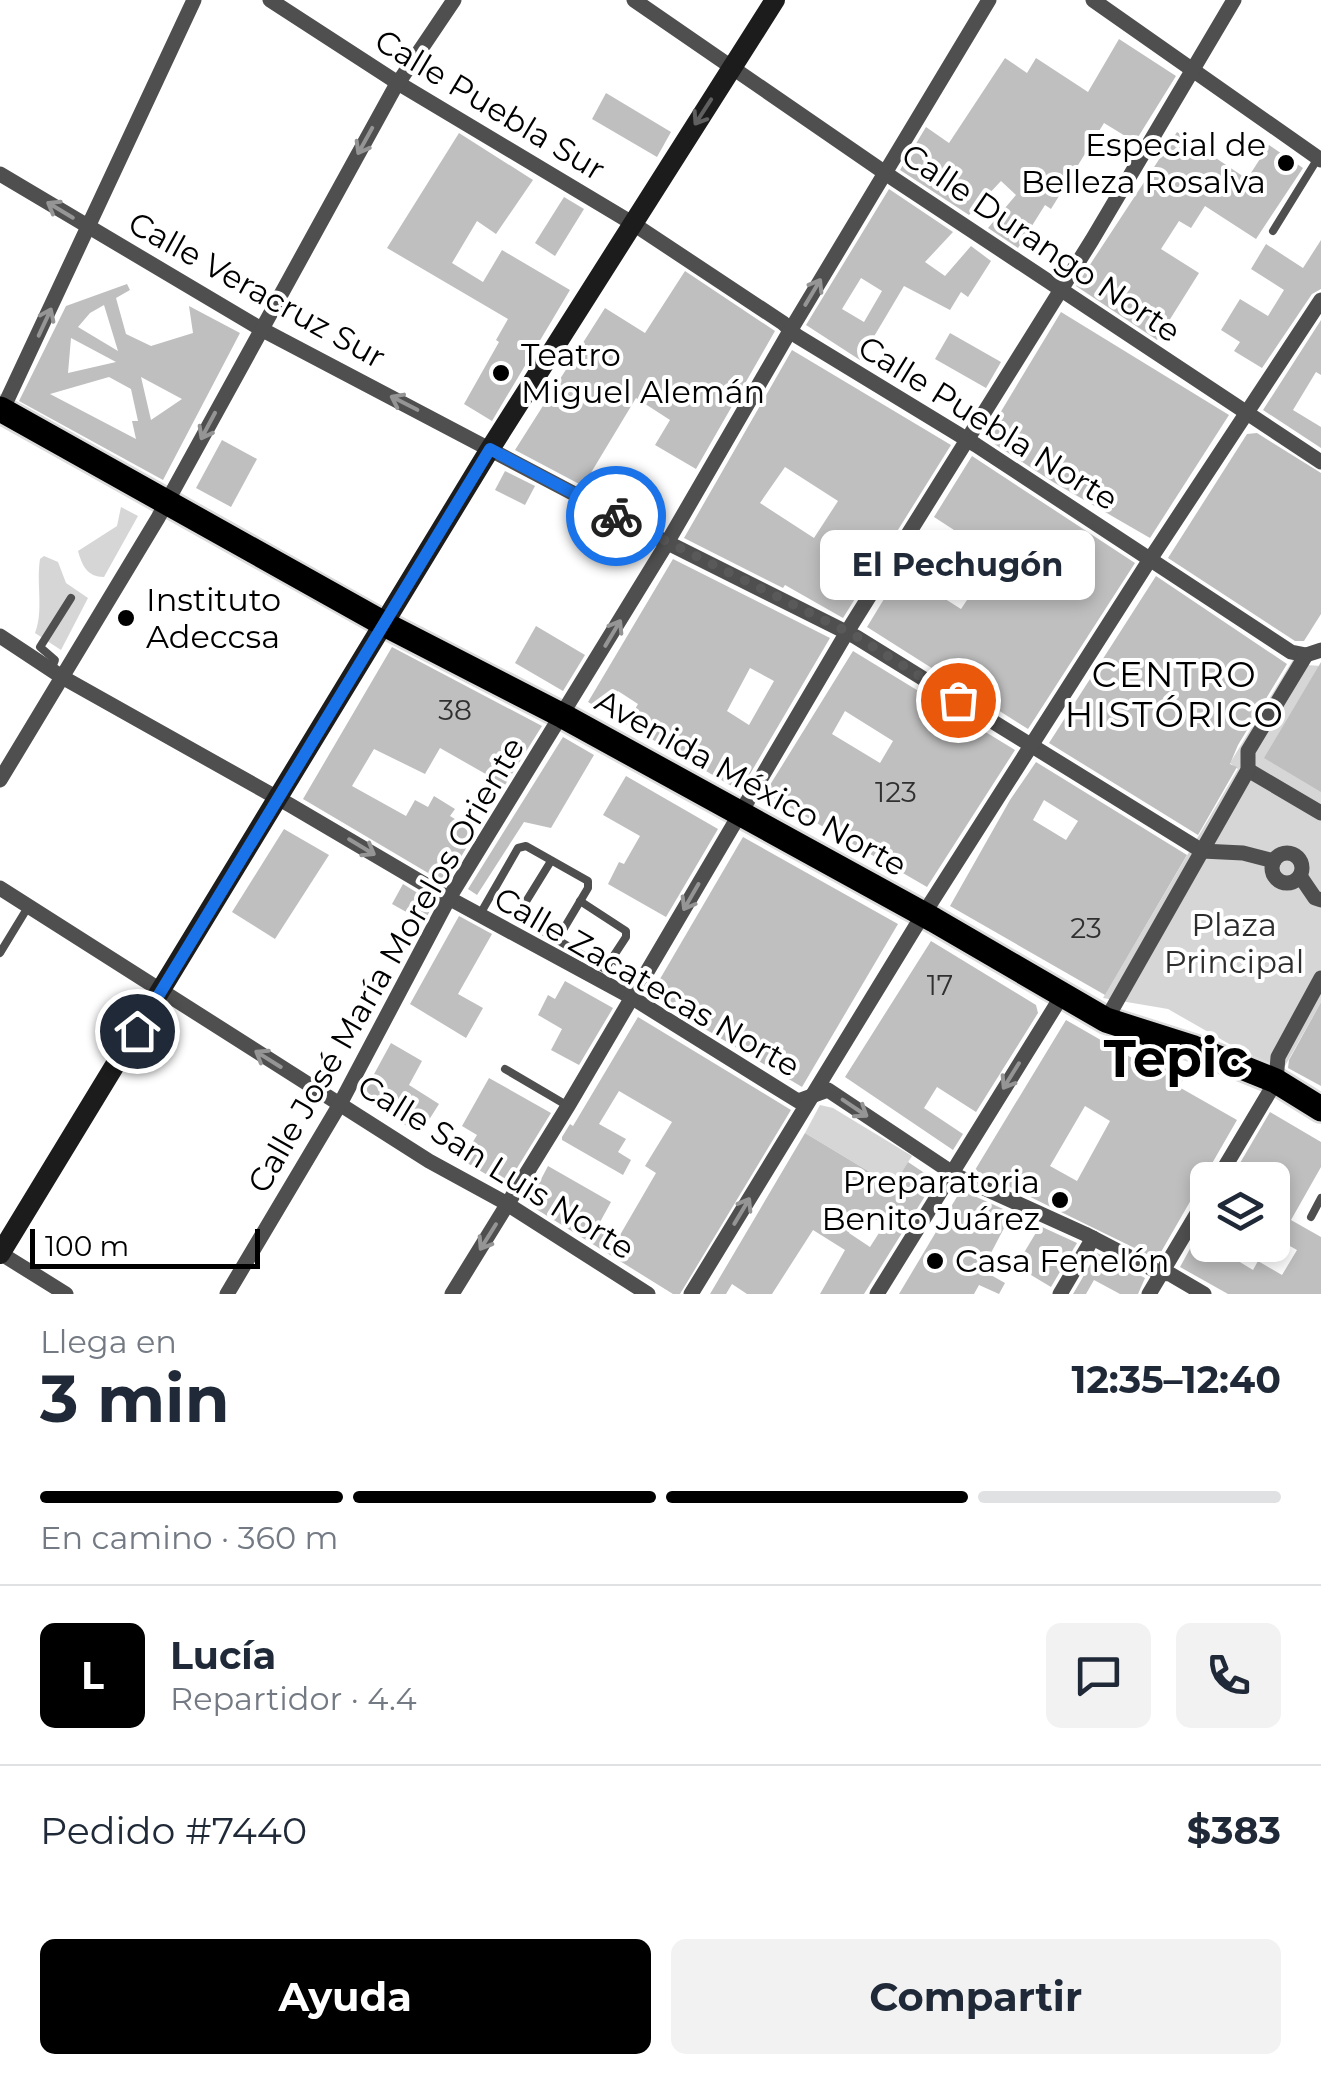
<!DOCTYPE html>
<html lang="es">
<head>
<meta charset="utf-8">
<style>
	body { margin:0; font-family:Montserrat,sans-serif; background:#f2f2f3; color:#1f2937; height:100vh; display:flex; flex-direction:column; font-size:38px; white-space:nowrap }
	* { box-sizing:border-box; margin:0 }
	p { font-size:32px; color:#747a83 }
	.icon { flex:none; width:55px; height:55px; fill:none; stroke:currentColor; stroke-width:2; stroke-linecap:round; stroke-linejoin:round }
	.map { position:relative; height:1294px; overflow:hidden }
	.details { display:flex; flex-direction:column; background:#fff; flex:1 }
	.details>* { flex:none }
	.tools { position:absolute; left:1190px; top:1162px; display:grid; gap:20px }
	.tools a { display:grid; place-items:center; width:100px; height:100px; border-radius:15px; background:#fff; box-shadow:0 5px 15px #0003; font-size:50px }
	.scale { position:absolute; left:30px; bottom:25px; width:230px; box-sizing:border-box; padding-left:10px; border:5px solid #000; border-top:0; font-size:28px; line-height:35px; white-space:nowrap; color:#000; -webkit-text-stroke:8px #fff; paint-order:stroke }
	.pin { position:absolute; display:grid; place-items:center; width:85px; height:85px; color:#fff; margin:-42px; border:5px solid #fff; border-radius:50%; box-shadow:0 2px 10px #0007 }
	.courier { position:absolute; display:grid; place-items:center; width:100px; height:100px; margin:-50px; border:8px solid #1a73e8; border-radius:50%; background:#fff; color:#222; box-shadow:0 2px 12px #0007 }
	.bubble { position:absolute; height:70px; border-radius:15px; background:#fff; box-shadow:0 5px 15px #0003; font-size:32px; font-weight:700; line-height:70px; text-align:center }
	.summary em { font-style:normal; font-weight:700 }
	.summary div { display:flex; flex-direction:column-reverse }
	.summary { display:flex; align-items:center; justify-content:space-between; height:170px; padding:0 40px }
	h1 { font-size:65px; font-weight:700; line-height:75px }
	.bar { display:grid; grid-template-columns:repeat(4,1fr); gap:15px 10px; align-content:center; height:120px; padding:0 40px }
	.bar i { height:12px; border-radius:8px; background:#e0e1e3 }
	.bar .on { background:#000 }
	.bar p { grid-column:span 4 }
	.line { display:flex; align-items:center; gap:25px; padding:0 40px; border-top:2px solid #e0e1e3 }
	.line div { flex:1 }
	.round { display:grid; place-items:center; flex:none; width:105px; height:105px; border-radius:15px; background:#f2f2f3 }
	.cta { display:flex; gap:20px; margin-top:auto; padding:20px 40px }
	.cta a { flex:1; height:115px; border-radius:15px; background:#000; color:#fff; font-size:40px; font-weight:700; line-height:115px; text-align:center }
	.cta a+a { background:#f2f2f3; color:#1f2937 }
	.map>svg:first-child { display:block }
	.green { fill:#d6d6d6 }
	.building { fill:#bfbfbf; fill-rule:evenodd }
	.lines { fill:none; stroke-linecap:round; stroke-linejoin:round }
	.primary-casing { stroke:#dbdbdb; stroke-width:30 }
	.lane { stroke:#4f4f4f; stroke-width:8 }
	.street { stroke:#4f4f4f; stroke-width:15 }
	.secondary { stroke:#1c1c1c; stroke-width:20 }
	.primary { stroke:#000; stroke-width:25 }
	.oneway { stroke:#606060 }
	.oneway2 { stroke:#959595 }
	.done { stroke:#595959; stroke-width:10; stroke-dasharray:0 18 }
	.route { stroke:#1a73e8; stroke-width:12 }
	.poi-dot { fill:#000; stroke:#fff; stroke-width:4 }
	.labels { text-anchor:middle; stroke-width:8; stroke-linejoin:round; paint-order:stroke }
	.number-label { font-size:28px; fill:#303030 }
	.street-label { font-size:32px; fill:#000; stroke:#fff }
	.poi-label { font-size:32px; fill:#000; stroke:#fff; text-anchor:start }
	.park-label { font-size:32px; fill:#2d2d2d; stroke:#fff }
	.neighbourhood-label { font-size:35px; letter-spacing:2.5px; fill:#000; stroke:#fff }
	.town-label { font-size:52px; font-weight:bold; fill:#000; stroke:#fff }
</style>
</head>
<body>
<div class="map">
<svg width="1321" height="1294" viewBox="0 0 1321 1294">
	<rect width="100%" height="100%" fill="#fff"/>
	<g class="green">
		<path d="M 121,507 L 138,516 L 104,577 C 87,577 82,565 78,551 L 117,526 Z"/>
		<path d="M 44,556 L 58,562 L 66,583 L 88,598 L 61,650 L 35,633 C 44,610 36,584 40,559 Z"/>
		<path d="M 1294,658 L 1307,665 L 1321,666 L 1321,1002 L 1285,1066 L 1280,1068 L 1238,1049 L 1168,1009 L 1103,998 L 1238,769 L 1230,763 Z"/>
		<path d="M 820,1105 L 833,1108 L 912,1156 L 893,1186 L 805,1133 Z"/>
	</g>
	<g class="building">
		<path d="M 1119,39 L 1176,76 L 1135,142 L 1104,123 L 1051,209 L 1045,205 L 1018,248 L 988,228 L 1016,195 L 1001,181 L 969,215 L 900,170 L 926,127 L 949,143 L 1005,58 L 1027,73 L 1036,58 L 1088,92 Z"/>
		<path d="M 606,93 L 671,132 L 657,157 L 592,119 Z"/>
		<path d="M 1177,132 L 1247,179 L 1269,145 L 1303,168 L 1256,239 L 1205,206 L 1191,228 L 1179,221 L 1161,249 L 1199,273 L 1157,340 L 1076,286 Z"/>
		<path d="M 459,133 L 533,180 L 496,234 L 477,221 L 452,263 L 483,282 L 502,250 L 570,290 L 492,421 L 464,404 L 499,342 L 496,340 L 508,319 L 387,248 Z"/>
		<path d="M 889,189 L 953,232 L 925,262 L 945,276 L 971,246 L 991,261 L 968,297 L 961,292 L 950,310 L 904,286 L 860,360 L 806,325 ZM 861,278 L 882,291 L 864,322 L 842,309 Z"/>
		<path d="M 564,197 L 584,209 L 555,256 L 535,243 Z"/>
		<path d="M 1321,240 L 1321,289 L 1312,294 L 1262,368 L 1234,351 L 1240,342 L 1221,330 L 1240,299 L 1268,316 L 1284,290 L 1251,269 L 1266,244 L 1303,268 Z"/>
		<path d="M 685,271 L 775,331 L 696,469 L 655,445 L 670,420 L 636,398 L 583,486 L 515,450 L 605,308 L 645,333 Z"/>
		<path d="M 127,284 L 130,290 L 116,298 L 126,334 L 151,346 L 193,333 L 189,306 L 240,333 L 163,480 L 19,401 L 66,306 ZM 104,305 L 118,351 L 78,327 L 90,313 ZM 71,338 L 116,362 L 68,373 ZM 109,377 L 131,389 L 138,421 L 132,421 L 136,439 L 50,394 ZM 141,377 L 182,399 L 151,420 Z"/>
		<path d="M 1061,312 L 1229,415 L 1150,538 L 1053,482 L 985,438 Z"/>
		<path d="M 1321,320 L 1321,375 L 1316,372 L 1293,410 L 1321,427 L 1321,448 L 1263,410 Z"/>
		<path d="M 950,333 L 1001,362 L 986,388 L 935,359 Z"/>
		<path d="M 792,350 L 951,445 L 843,618 L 785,585 L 783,588 L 684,538 ZM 785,467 L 838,501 L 814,538 L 760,503 Z"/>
		<path d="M 1257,433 L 1321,473 L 1321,614 L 1304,641 L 1295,641 L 1168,558 L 1247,434 Z"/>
		<path d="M 222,440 L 257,459 L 231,507 L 196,488 Z"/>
		<path d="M 972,456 L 1135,563 L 1028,729 L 867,627 L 901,571 L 961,609 L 991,564 L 970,550 L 974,543 L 934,517 Z"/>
		<path d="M 505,471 L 535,486 L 525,505 L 495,490 Z"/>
		<path d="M 594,517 L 618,530 L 607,551 L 583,537 Z"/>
		<path d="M 673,559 L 830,638 L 740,791 L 626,724 L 638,704 L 618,691 L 605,712 L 588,702 ZM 750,668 L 774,681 L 749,725 L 727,711 Z"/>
		<path d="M 1156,576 L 1287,664 L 1238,745 L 1230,764 L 1237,767 L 1198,835 L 1049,743 Z"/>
		<path d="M 536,626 L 585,655 L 563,691 L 515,663 Z"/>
		<path d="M 392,647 L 542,726 L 505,785 L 440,748 L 425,774 L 374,749 L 352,786 L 406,816 L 415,800 L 428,807 L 434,796 L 455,809 L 450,816 L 476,832 L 445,883 L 303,799 Z"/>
		<path d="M 853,651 L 1015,750 L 927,887 L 765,793 ZM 845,711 L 893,741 L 880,763 L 832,734 Z"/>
		<path d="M 1321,662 L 1321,792 L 1264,758 Z"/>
		<path d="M 563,737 L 594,755 L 551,828 L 524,822 L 477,895 L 468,889 Z"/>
		<path d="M 1036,762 L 1187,855 L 1105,995 L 950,906 L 1010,800 ZM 1044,800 L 1078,821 L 1066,840 L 1033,820 Z"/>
		<path d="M 626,776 L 718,829 L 666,917 L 608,884 L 619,862 L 624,864 L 640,836 L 603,815 Z"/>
		<path d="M 284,829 L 329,855 L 275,939 L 232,912 Z"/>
		<path d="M 743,837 L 898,924 L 802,1087 L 650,996 Z"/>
		<path d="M 403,884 L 434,903 L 424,922 L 392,904 Z"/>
		<path d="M 459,916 L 492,934 L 458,994 L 483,1008 L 466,1038 L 410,1004 Z"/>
		<path d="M 931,941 L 1036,1005 L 1038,1013 L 976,1112 L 937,1087 L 924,1108 L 963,1134 L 953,1150 L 845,1077 Z"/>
		<path d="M 565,981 L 613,1008 L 579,1065 L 551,1050 L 562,1029 L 538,1015 L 548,995 L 555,999 Z"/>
		<path d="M 1321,1002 L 1321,1086 L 1288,1068 L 1289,1060 Z"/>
		<path d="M 638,1017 L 791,1110 L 680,1294 L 673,1294 L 528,1204 L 548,1166 L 611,1202 L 600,1222 L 620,1235 L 656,1173 L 645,1166 L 672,1122 L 619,1091 L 599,1124 L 626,1139 L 618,1152 L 631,1160 L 623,1175 L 562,1140 L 562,1137 L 570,1124 L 573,1126 Z"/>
		<path d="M 1066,1020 L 1146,1066 L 1153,1052 L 1189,1069 L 1179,1087 L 1237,1120 L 1157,1259 L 975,1170 ZM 1085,1106 L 1110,1121 L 1077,1181 L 1050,1166 Z"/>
		<path d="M 391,1043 L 422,1061 L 409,1085 L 439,1104 L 420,1134 L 361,1098 Z"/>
		<path d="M 489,1078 L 551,1113 L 506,1186 L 462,1160 L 477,1135 L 462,1126 Z"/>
		<path d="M 1270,1112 L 1321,1142 L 1321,1167 L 1291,1220 L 1321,1237 L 1321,1294 L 1228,1294 L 1180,1267 L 1197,1236 L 1253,1270 L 1258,1261 L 1282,1275 L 1297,1250 L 1272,1236 L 1272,1180 L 1230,1180 Z"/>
		<path d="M 805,1133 L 893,1186 L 908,1162 L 935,1180 L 864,1294 L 820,1294 L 845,1250 L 813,1230 L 772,1294 L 747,1294 L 732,1284 L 726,1294 L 710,1294 ZM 863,1211 L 884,1225 L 870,1247 L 849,1233 Z"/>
		<path d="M 961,1190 L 1012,1213 L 982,1270 L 1005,1283 L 999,1294 L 979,1285 L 974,1294 L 899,1294 Z"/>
		<path d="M 1040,1226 L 1077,1243 L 1051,1287 L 1016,1266 Z"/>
		<path d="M 1097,1253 L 1145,1278 L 1138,1294 L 1120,1294 L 1094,1280 L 1086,1294 L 1073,1294 Z"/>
	</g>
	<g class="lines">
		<g class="primary-casing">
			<path id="primary" d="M 0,409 L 386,625 L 563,716 L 934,920 L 1106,1020 L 1194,1048 L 1276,1081 L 1321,1109"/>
		</g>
		<g class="lane">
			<path d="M 1273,231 L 1318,158"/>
			<path d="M 51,670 L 55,660 L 40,647 L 71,598"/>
			<path d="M 551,861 L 522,908 L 522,918 L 605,969 L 626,937 L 626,931 L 580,901"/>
			<path d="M 479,916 L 518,848 L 526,846 L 588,881 L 588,888 L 557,940"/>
			<path d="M 0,953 L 28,907"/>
			<path d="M 613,959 L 643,978"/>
			<path d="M 505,1069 L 568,1106"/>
			<path d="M 1311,1217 L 1321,1198"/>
		</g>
		<g class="street">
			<path d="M 270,0 L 398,83 L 632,223 L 783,323 L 797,336 L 976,445 L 1291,652 L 1306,655 L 1321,650"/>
			<path d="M 634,0 L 894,179 L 1321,462"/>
			<path d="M 1093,0 L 1321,160"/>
			<path d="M 0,174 L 261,329 L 660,539 L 856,637 L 1202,851 L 1243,853 L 1274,861"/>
			<path d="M 0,415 L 194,0"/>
			<path d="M 0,636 L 62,677 L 290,805 L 443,895 L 631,997 L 798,1101 L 828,1090 L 957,1176 L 1085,1234 L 1160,1273 L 1170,1274 L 1204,1294"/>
			<path d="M 1248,770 L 1321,813"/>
			<path d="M 0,780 L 158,518 L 394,89 L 454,0"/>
			<circle cx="1287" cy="868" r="15"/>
			<path d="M 1300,876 L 1315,898 L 1321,900"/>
			<path d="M 0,888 L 429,1161 L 504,1202 L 648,1294"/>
			<path d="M 1106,1020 L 1248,770 L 1248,751 L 1306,655"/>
			<path d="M 1217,1180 L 1276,1081 L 1278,1057 L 1321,978"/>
			<path d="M 0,1253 L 66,1294"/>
			<path d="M 227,1294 L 340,1104 L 449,898 L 664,548 L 787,336 L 989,0"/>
			<path d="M 452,1294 L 568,1106 L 847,632 L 1092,240 L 1234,0"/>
			<path d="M 691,1294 L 916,926 L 1147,564 L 1321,300"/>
			<path d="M 877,1294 L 1063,994"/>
			<path d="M 1060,1294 L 1093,1238"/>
			<path d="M 1149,1294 L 1208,1195"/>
		</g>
		<path class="secondary" d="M 0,1254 L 490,449 L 775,0"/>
		<use href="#primary" class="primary"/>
	</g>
	<defs><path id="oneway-shaft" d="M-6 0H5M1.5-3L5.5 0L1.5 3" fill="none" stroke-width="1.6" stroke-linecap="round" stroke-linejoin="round" transform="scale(2.5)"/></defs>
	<use class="oneway" href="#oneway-shaft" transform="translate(703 112) rotate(123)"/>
	<g class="oneway2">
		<use href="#oneway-shaft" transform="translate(365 141) rotate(119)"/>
		<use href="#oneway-shaft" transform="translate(60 210) rotate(-149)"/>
		<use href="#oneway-shaft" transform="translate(813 292) rotate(-59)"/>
		<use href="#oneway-shaft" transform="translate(45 322) rotate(-65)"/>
		<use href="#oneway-shaft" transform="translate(404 403) rotate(-153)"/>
		<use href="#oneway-shaft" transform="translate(208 426) rotate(118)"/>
		<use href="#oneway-shaft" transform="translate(613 633) rotate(-59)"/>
		<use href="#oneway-shaft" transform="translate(362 847) rotate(31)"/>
		<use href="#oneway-shaft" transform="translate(691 897) rotate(120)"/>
		<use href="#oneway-shaft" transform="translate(268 1059) rotate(-148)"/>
		<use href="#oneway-shaft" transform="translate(1011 1076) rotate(122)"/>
		<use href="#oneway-shaft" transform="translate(855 1108) rotate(34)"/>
		<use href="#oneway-shaft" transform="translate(742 1211) rotate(-59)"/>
		<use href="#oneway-shaft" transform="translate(488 1237) rotate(122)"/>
	</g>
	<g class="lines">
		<path class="done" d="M 616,516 L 856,636 L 958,700"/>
		<path class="route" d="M 137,1031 L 490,449 L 616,516"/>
	</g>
	<g class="poi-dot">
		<circle cx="1286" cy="163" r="10"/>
		<circle cx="501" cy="373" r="10"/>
		<circle cx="126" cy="618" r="10"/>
		<circle cx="1060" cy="1200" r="10"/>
		<circle cx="935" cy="1261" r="10"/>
	</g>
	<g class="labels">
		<g class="number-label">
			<text x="455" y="720">38</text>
			<text x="896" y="802">123</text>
			<text x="1086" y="938">23</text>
			<text x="940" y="995">17</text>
		</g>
		<g class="street-label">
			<text transform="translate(490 105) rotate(31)" y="11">Calle Puebla Sur</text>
			<text transform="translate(1041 243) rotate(34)" y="11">Calle Durango Norte</text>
			<text transform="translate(257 290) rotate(29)" y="11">Calle Veracruz Sur</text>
			<text transform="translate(988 423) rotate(32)" y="11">Calle Puebla Norte</text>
			<text transform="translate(751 783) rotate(29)" y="11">Avenida México Norte</text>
			<text transform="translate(386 965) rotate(-60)" y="11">Calle José María Morelos Oriente</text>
			<text transform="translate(647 982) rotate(30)" y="11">Calle Zacatecas Norte</text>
			<text transform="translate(496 1167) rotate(32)" y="11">Calle San Luis Norte</text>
		</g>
		<g class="poi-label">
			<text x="1266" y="156" text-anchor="end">Especial de<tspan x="1266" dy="37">Belleza Rosalva</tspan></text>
			<text x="521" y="366">Teatro<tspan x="521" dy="37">Miguel Alemán</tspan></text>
			<text x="146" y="611">Instituto<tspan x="146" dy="37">Adeccsa</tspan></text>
			<text x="1040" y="1193" text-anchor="end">Preparatoria<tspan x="1040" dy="37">Benito Juárez</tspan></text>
			<text x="955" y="1272">Casa Fenelón</text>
		</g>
		<g class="park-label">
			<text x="1234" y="936">Plaza<tspan x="1234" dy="37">Principal</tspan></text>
		</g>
		<g class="neighbourhood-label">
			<text x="1175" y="687">CENTRO<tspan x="1175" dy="40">HISTÓRICO</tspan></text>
		</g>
		<g class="town-label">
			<text x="1176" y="1077">Tepic</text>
		</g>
	</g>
</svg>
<div class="tools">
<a><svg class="icon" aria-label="layers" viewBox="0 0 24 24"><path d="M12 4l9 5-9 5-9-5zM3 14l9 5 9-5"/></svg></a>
</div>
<div class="scale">100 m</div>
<div class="pin" style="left:958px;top:700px;background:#ea580c"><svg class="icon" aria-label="bag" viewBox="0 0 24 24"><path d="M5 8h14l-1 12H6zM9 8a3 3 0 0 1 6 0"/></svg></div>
<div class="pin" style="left:137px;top:1031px;background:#1f2937"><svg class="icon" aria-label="home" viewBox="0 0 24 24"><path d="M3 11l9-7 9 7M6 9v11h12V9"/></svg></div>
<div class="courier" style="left:616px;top:516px"><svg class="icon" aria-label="bike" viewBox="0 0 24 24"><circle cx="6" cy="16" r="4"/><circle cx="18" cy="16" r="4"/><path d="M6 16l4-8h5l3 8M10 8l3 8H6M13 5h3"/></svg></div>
<div class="bubble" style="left:820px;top:530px;width:275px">El Pechugón</div>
</div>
<section class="details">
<div class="summary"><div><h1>3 min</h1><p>Llega en</p></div><em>12:35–12:40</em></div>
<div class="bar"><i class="on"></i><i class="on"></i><i class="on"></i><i></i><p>En camino · 360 m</p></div>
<div class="line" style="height:180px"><b class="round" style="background:#000;color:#fff">L</b><div><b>Lucía</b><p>Repartidor · 4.4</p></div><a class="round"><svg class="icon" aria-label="chat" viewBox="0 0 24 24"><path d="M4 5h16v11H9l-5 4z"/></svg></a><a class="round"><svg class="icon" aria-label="phone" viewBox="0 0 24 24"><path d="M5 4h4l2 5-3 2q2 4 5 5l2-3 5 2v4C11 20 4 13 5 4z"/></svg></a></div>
<div class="line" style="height:130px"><div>Pedido #7440</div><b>$383</b></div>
<div class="cta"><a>Ayuda</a><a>Compartir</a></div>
</section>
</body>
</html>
